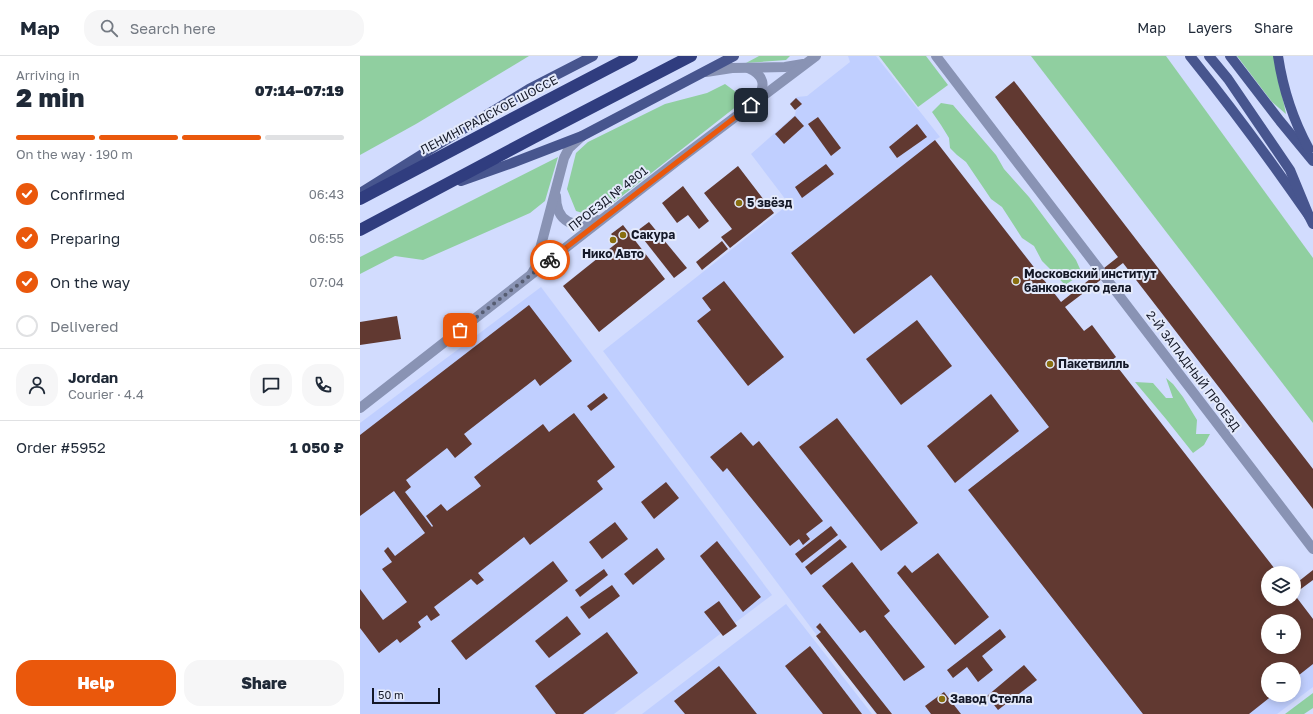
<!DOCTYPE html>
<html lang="en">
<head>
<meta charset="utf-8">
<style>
	body { margin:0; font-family:"Golos Text",sans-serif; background:#f6f6f7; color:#1f2937; height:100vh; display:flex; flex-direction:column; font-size:15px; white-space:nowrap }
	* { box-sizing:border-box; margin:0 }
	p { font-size:13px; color:#747a83 }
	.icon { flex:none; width:22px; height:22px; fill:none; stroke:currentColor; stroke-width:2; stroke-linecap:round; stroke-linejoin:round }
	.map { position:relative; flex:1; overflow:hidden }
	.side { display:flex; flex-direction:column; background:#fff; width:360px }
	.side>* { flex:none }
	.fabs { position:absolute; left:901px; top:510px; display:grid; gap:8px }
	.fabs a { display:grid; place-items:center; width:40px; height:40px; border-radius:50%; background:#fff; box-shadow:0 2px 10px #0003; font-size:20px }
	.scale { position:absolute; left:12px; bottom:10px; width:68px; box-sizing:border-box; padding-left:4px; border:2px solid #141827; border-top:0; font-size:11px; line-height:14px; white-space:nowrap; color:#141827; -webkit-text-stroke:3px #e4eafb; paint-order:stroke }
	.pin { position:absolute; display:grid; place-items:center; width:34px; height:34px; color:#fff; margin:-17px; border-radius:8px; box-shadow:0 2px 6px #0006 }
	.courier { position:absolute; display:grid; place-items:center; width:40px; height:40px; margin:-20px; border:3px solid #ea580c; border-radius:50%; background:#fff; color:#222; box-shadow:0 1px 5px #0007 }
	.head em { font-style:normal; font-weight:800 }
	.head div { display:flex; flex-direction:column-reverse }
	.head { display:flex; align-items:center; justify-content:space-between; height:68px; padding:0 16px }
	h1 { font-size:26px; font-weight:800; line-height:30px }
	.bar { display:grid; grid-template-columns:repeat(4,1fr); gap:6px 4px; align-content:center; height:48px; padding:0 16px }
	.bar i { height:5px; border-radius:3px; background:#e0e1e3 }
	.bar .selected { background:#ea580c }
	.bar p { grid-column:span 4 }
	.line { display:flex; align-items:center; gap:10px; padding:0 16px; border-top:1px solid #e0e1e3 }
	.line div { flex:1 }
	.round { display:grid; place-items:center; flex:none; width:42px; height:42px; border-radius:16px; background:#f6f6f7 }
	ol { padding:0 16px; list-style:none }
	li { display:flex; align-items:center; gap:12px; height:44px }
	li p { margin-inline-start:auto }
	li .icon { padding:4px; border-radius:50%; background:#ea580c; color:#fff; stroke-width:4 }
	li:last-child { color:#747a83 }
	li i { width:22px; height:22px; border:2px solid #e0e1e3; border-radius:50% }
	.cta { display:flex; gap:8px; margin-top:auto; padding:8px 16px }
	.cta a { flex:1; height:46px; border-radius:16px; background:#ea580c; color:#fff; font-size:16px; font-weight:800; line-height:46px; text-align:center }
	.cta a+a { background:#f6f6f7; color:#1f2937 }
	header { display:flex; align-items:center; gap:24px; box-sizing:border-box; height:56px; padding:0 20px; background:#fff; border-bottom:1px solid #e0e1e3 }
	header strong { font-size:19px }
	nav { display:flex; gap:22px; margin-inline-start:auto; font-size:14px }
	.search { width:280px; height:36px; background:#f6f6f7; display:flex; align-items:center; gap:10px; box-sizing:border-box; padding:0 14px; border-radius:16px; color:#747a83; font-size:15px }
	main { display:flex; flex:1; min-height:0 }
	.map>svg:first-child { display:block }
	.built { fill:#c0cfff; fill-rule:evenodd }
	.green { fill:#90cfa0 }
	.building { fill:#613931; fill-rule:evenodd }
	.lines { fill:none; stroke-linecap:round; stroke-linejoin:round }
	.street { stroke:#8993b4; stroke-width:10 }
	.primary { stroke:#47558e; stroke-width:10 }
	.highway { stroke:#303d7f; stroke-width:12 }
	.done { stroke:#565d72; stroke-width:4; stroke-dasharray:0 7.2 }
	.route { stroke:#ea580c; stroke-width:5 }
	.poi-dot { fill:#896f10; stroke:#e4eafb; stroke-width:1.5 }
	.labels { text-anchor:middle; stroke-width:4; stroke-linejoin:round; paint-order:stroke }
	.street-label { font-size:12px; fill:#141827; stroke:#e4eafb }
	.poi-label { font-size:12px; font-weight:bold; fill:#141827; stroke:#e4eafb; text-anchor:start }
</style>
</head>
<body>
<header>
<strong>Map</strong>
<div class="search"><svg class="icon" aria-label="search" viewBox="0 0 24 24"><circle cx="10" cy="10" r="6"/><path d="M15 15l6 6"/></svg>Search here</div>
<nav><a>Map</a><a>Layers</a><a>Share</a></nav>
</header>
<main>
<section class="side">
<div class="head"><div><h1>2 min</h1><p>Arriving in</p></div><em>07:14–07:19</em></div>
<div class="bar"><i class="selected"></i><i class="selected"></i><i class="selected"></i><i></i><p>On the way · 190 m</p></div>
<ol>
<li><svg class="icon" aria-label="check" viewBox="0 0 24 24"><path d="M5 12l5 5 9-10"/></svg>Confirmed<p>06:43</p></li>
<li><svg class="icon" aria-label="check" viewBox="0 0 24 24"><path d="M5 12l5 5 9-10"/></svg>Preparing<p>06:55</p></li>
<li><svg class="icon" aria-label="check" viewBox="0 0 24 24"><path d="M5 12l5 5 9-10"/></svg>On the way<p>07:04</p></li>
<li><i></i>Delivered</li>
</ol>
<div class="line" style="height:72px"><a class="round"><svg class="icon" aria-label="person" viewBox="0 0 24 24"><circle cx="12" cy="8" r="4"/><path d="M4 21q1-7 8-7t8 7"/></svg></a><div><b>Jordan</b><p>Courier · 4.4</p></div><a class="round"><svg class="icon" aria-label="chat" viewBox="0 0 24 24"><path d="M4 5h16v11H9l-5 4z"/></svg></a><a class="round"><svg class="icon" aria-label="phone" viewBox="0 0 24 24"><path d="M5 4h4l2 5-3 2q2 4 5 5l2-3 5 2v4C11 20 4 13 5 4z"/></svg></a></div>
<div class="line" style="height:52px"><div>Order #5952</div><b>1 050 ₽</b></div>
<div class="cta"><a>Help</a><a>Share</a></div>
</section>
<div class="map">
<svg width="953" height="658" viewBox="0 0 953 658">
	<rect width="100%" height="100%" fill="#d2dcfe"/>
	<g class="built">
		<path d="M 488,0 L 516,0 L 580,81 L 575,84 L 724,275 L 732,269 L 756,301 L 752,304 L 918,517 L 908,517 L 908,543 L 934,543 L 934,538 L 953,563 L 953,631 L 917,658 L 516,658 L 243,295 L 429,148 L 391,98 L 435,59 L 436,54 L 430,47 L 437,41 L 447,40 L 490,6 ZM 908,565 L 934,565 L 934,591 L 908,591 ZM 908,613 L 934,613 L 934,639 L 908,639 Z"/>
		<path d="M 181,231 L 412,539 L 254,658 L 0,658 L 0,367 Z"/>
		<path d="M 426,548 L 512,658 L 282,658 Z"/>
	</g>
	<g class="green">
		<path d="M 0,0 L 169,0 L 56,68 L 0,99 Z"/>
		<path d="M 399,0 L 430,0 L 426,4 L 386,7 Z"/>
		<path d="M 519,0 L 566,0 L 588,29 L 558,51 Z"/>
		<path d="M 671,0 L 806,0 L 953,202 L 953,367 Z"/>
		<path d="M 877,0 L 914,0 L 926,58 L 912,46 Z"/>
		<path d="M 365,28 L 380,39 L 382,46 L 248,151 L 229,159 L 216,155 L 207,133 L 216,97 L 228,86 L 305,48 L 347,37 Z"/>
		<path d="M 581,47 L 593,49 L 636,99 L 644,113 L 669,141 L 716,204 L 720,213 L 714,223 L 705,229 L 690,213 L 682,205 L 674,190 L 662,182 L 642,151 L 631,143 L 606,106 L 597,99 L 590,92 L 589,82 L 581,69 L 572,56 Z"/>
		<path d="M 198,101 L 185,145 L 170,157 L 63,204 L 35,200 L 0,218 L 0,201 Z"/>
		<path d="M 806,322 L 813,328 L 823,341 L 837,364 L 836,378 L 850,378 L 844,389 L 833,397 L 806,363 L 775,326 L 793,327 L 806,342 L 813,342 Z"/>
		<path d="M 953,637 L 953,652 L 944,658 L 925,658 Z"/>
	</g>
	<g class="building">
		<path d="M 654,25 L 953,413 L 953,453 L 763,207 L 705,251 L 724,275 L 732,269 L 756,301 L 752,304 L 918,517 L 908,517 L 908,543 L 934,543 L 934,529 L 953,514 L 953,524 L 934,538 L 953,563 L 953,608 L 934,623 L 934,613 L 908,613 L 908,639 L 913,639 L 889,658 L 783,658 L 608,434 L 689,371 L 571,219 L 494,278 L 431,197 L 575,84 L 701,246 L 758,201 L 635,41 ZM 908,565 L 934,565 L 934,591 L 908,591 Z"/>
		<path d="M 436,42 L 442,48 L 435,54 L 430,48 Z"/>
		<path d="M 435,60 L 444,70 L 424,88 L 415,78 Z"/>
		<path d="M 458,61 L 481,92 L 471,100 L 448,68 Z"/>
		<path d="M 557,68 L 567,81 L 537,102 L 529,91 Z"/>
		<path d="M 466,108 L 474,118 L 442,142 L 435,131 Z"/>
		<path d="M 378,110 L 414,157 L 370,192 L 361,181 L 372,173 L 344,137 Z"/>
		<path d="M 323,130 L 349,165 L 339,173 L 328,159 L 317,167 L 302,147 Z"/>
		<path d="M 289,166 L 327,212 L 314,222 L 277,175 Z"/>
		<path d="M 263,169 L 305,223 L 239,276 L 203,230 L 258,186 L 251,178 Z"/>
		<path d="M 362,185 L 368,193 L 342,214 L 336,206 Z"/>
		<path d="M 364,225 L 424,301 L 388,330 L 337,265 L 351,254 L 342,242 Z"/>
		<path d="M 169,249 L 212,305 L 180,330 L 175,323 L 104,378 L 112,388 L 95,402 L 87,392 L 46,424 L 51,431 L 45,436 L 72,471 L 73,470 L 66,460 L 81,448 L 87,455 L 121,430 L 114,421 L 183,368 L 189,376 L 214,357 L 255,411 L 237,425 L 243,433 L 170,489 L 164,481 L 118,517 L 124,524 L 117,529 L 111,523 L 74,551 L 80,559 L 71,565 L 67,559 L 58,566 L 61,571 L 40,587 L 37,583 L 19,597 L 0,572 L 0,533 L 23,564 L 47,546 L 22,513 L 32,506 L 24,495 L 28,491 L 35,500 L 65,477 L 34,435 L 0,460 L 0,379 Z"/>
		<path d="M 37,260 L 41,283 L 0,289 L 0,266 Z"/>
		<path d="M 557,264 L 592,310 L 541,349 L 506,303 Z"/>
		<path d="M 244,337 L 248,342 L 231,355 L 227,350 Z"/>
		<path d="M 631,338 L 659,375 L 595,427 L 567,390 Z"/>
		<path d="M 477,362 L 558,467 L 521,495 L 439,391 Z"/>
		<path d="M 381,376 L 393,390 L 399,385 L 463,465 L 446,478 L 450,483 L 443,489 L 439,483 L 430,490 L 367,412 L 363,416 L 350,401 Z"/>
		<path d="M 306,426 L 319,442 L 294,463 L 281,446 Z"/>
		<path d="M 255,466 L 268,483 L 242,503 L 229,486 Z"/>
		<path d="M 471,470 L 478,479 L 442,507 L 435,498 Z"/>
		<path d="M 480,483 L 487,491 L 451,519 L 445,511 Z"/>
		<path d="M 357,485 L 401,541 L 383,556 L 340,500 Z"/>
		<path d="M 297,492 L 305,503 L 273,529 L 264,518 Z"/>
		<path d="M 578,497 L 629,561 L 595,589 L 537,517 L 545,509 L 552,517 Z"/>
		<path d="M 193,505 L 208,525 L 106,604 L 91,585 Z"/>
		<path d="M 492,506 L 530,555 L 524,560 L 565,611 L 544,625 L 505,574 L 500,577 L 462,530 Z"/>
		<path d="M 244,513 L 248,519 L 220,541 L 215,534 Z"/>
		<path d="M 252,529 L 260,540 L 229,563 L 220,551 Z"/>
		<path d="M 359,545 L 377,570 L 363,580 L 344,556 Z"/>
		<path d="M 207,560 L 221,578 L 189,602 L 175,585 Z"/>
		<path d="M 460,567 L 532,658 L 517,658 L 456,580 L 461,576 L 456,571 Z"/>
		<path d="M 640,573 L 646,581 L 622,600 L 633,614 L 618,626 L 607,611 L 593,622 L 587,614 Z"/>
		<path d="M 247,576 L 278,617 L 223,658 L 196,658 L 175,630 Z"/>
		<path d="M 450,590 L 502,658 L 463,658 L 425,610 Z"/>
		<path d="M 664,609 L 677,624 L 638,654 L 627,640 Z"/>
		<path d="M 359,610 L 397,658 L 325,658 L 314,645 Z"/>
		<path d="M 584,636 L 601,658 L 571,658 L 565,650 Z"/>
	</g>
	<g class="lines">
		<g class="street">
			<path d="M 576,0 L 953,493"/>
			<path d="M 388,12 C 404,19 407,30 396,43"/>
			<path d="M 346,16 L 372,12 L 425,11 L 443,8"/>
			<path d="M 196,140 C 196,166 214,174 237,164"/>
			<path d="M 172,217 L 175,212 L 204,102 L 209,92 L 222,80"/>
			<path d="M 0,352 L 317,105 L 456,0"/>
		</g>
		<g class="primary">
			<path d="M 830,0 C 872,52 911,105 949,160"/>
			<path d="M 849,0 L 868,23 L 930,114 L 949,160 L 953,168"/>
			<path d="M 870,0 L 920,65 L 953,105"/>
			<path d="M 918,0 C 923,33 933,64 949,93"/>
			<path d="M 101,125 L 152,107 L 222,80 L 374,0"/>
			<path d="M 2,136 L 61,99 L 169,33 L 233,0"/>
		</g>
		<g class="highway">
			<path d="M 0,143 L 159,59 L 272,0"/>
			<path d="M 0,174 L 173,82 L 331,0"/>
		</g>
	</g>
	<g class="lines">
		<path class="done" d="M 100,274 L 190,204"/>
		<path class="route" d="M 190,204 L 391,49"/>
	</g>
	<g class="poi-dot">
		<circle cx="379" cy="147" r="4"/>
		<circle cx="263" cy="179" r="4"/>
		<circle cx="253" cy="184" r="4"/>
		<circle cx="656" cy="225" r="4"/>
		<circle cx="690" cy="308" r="4"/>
		<circle cx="582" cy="643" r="4"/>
	</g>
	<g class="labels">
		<g class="street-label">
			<text transform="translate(129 59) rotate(-28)" y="4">ЛЕНИНГРАДСКОЕ ШОССЕ</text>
			<text transform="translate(248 143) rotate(-38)" y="4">ПРОЕЗД № 4801</text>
			<text transform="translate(833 315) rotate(53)" y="4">2-Й ЗАПАДНЫЙ ПРОЕЗД</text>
		</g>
		<g class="poi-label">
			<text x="387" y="151">5 звёзд</text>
			<text x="271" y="183">Сакура</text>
			<text x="253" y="202" text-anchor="middle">Нико Авто</text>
			<text x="664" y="222">Московский институт<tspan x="664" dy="14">банковского дела</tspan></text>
			<text x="698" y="312">Пакетвилль</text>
			<text x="590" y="647">Завод Стелла</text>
		</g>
	</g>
</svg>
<div class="fabs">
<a><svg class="icon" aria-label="layers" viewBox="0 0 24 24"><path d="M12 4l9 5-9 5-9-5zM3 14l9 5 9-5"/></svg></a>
<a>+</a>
<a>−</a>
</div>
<div class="scale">50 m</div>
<div class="pin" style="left:100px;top:274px;background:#ea580c"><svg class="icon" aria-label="bag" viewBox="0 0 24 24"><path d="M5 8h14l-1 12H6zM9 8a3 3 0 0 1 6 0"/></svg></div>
<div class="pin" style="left:391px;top:49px;background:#1f2937"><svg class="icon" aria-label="home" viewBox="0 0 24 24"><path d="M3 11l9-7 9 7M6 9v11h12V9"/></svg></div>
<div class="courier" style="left:190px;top:204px"><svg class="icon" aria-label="bike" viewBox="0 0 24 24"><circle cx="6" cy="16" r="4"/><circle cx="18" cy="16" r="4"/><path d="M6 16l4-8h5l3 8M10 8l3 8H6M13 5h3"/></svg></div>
</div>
</main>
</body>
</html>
